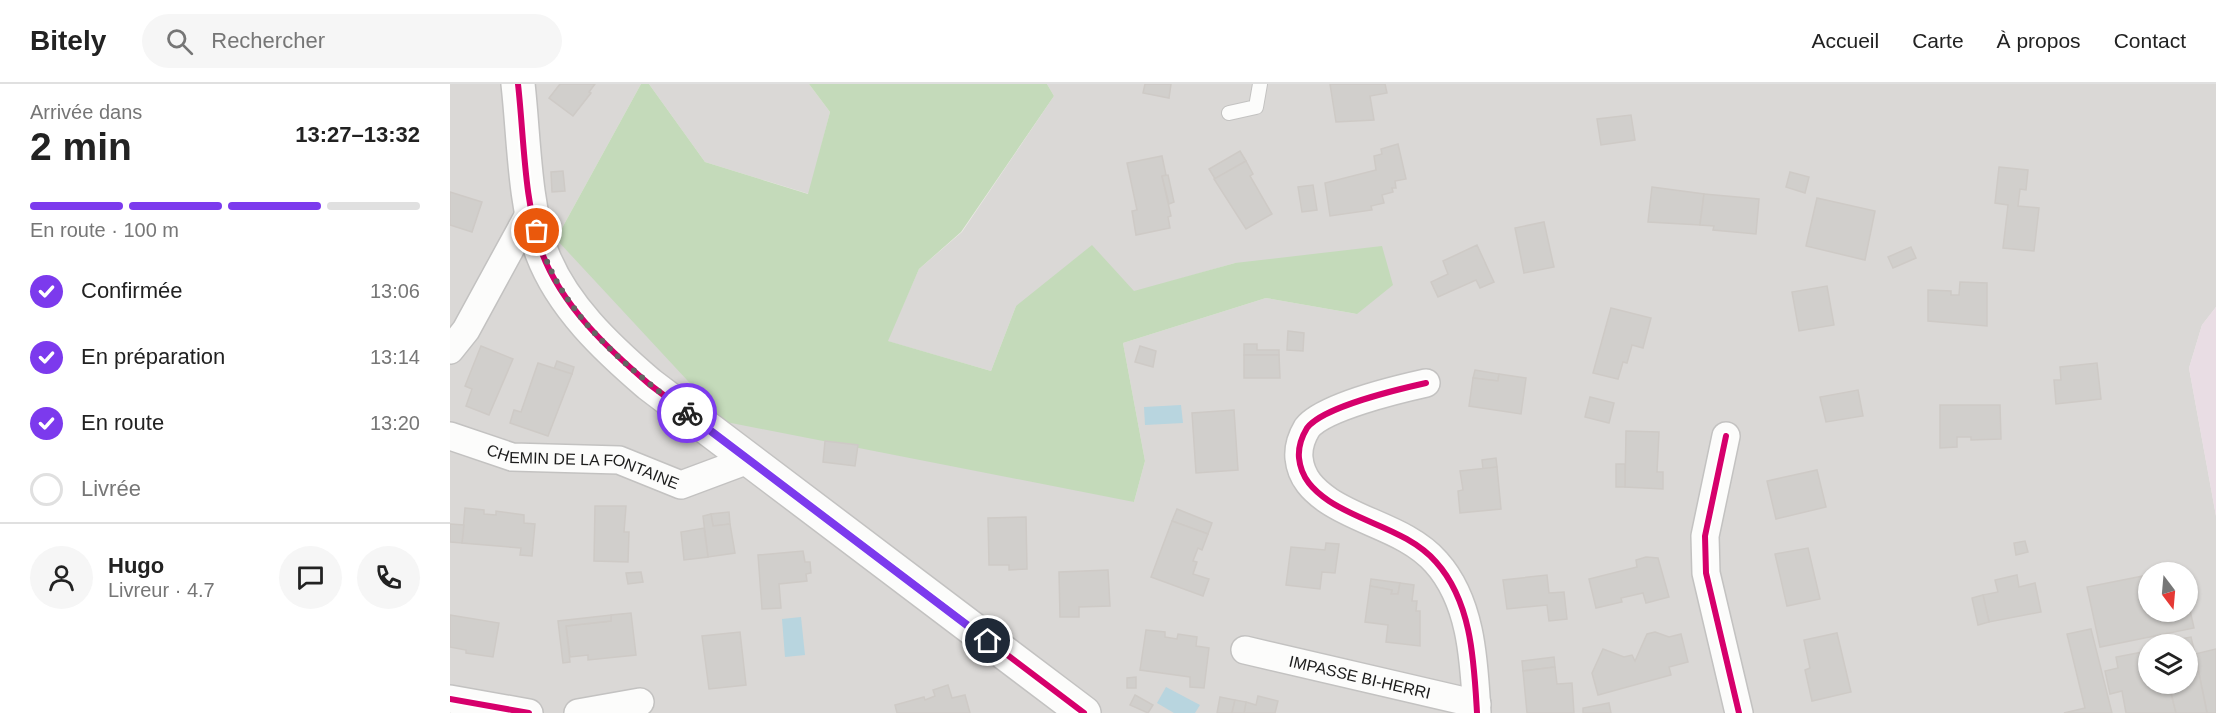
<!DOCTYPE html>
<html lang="fr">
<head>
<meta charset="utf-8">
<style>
	body { margin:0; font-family:Helvetica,sans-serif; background:#f6f6f6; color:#222; height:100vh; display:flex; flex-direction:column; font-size:22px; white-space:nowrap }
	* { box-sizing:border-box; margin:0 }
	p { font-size:20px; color:#767676 }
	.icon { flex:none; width:33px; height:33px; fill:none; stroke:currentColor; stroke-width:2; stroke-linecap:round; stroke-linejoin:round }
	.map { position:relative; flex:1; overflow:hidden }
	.drawer { display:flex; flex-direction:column; background:#fff; width:450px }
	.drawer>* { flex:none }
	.needle { width:39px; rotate:164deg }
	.controls { position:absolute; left:1688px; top:478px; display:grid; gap:12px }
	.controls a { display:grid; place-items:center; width:60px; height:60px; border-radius:50%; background:#fff; box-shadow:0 2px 4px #0004; font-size:30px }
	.pin { position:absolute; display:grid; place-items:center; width:51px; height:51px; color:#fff; margin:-26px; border:3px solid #fff; border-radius:50%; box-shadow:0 2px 6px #0007 }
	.courier { position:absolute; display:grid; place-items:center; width:60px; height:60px; margin:-30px; border:4px solid #7c3aed; border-radius:50%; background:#fff; color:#222; box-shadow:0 2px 8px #0007 }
	.summary em { font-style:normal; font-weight:800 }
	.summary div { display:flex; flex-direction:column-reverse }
	.summary { display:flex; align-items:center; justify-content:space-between; height:102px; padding:0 30px }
	h1 { font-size:39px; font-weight:800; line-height:45px }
	.bar { display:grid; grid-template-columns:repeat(4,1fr); gap:9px 6px; align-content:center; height:72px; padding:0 30px }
	.bar i { height:8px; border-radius:4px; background:#e0e0e0 }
	.bar .active { background:#7c3aed }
	.bar p { grid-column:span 4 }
	.line { display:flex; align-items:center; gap:15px; padding:0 30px; border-top:2px solid #e0e0e0 }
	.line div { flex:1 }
	.round { display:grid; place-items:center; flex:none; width:63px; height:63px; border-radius:32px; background:#f6f6f6 }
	ol { padding:0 30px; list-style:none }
	li { display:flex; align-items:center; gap:18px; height:66px }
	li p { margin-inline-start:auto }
	li .icon { padding:6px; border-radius:50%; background:#7c3aed; color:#fff; stroke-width:4 }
	li:last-child { color:#767676 }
	li i { width:33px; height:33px; border:3px solid #e0e0e0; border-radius:50% }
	header { display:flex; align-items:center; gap:36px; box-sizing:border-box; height:84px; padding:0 30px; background:#fff; border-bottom:2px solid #e0e0e0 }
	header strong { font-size:28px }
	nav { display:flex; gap:33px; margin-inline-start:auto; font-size:21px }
	.search { width:420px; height:54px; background:#f6f6f6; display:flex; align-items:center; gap:15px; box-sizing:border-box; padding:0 21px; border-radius:33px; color:#767676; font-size:22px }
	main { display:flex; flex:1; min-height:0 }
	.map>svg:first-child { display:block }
	.residential { fill:#dad8d6; fill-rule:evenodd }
	.industrial { fill:#e9dde4 }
	.forest { fill:#c4daba }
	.water { fill:#b8d5df }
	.building { fill:#d1cfcc; stroke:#cecac6; stroke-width:1.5 }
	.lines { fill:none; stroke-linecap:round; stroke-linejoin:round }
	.service-casing { stroke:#c3c2c1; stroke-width:16 }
	.minor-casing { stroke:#c3c2c1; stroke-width:30 }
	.tertiary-casing { stroke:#c3c2c1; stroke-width:36 }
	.service { stroke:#fcfcfb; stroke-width:14 }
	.minor { stroke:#fcfcfb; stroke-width:27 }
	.tertiary { stroke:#fcfcfb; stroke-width:33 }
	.cycleway-casing { stroke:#fff; stroke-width:10 }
	.cycleway { stroke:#d6006c; stroke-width:6 }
	.done { stroke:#646462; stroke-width:6; stroke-dasharray:0 10.8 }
	.route { stroke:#7c3aed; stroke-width:8 }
	.labels { text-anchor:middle; stroke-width:4.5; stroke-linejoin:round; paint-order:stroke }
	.street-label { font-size:16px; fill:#1c1c1c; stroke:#fff }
</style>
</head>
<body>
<header>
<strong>Bitely</strong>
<div class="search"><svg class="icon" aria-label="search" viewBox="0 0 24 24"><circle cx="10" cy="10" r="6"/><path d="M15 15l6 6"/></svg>Rechercher</div>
<nav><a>Accueil</a><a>Carte</a><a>À propos</a><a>Contact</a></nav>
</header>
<main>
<section class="drawer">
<div class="summary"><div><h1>2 min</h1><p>Arrivée dans</p></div><em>13:27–13:32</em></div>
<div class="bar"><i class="active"></i><i class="active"></i><i class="active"></i><i></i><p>En route · 100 m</p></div>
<ol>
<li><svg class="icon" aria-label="check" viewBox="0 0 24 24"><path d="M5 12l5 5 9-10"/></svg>Confirmée<p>13:06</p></li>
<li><svg class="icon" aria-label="check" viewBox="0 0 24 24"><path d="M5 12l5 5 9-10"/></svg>En préparation<p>13:14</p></li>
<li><svg class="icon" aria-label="check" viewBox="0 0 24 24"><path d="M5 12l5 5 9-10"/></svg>En route<p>13:20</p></li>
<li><i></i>Livrée</li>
</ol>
<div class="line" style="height:108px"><a class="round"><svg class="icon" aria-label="person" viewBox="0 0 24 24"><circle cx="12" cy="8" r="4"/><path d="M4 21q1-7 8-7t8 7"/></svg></a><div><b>Hugo</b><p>Livreur · 4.7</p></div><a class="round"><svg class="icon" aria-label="chat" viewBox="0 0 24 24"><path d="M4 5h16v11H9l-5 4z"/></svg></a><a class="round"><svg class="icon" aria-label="phone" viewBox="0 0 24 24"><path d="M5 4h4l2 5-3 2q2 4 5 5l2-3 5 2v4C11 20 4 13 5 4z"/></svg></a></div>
</section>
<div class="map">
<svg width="1766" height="629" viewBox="0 0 1766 629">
	<rect width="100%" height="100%" fill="#ebe9e5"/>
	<g class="residential">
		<path d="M 0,0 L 191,0 L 106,155 L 684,418 L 695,377 L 673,259 L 816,214 L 907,230 L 785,179 L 684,208 L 566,222 L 541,287 L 437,257 L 469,185 L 512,148 L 604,12 L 597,0 L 1766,0 L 1766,223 L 1752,241 L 1739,284 L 1766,432 L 1766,629 L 0,629 ZM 1698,489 L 1737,489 L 1737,528 L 1698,528 ZM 1698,561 L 1737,561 L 1737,600 L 1698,600 Z"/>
		<path d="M 199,0 L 359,0 L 380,28 L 359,110 L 255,78 Z"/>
	</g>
	<path class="industrial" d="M 1766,223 L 1766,432 L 1739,284 L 1752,241 Z"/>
	<path class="forest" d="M 191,0 L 199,0 L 255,78 L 358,110 L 380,28 L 359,0 L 597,0 L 604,12 L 511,148 L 469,185 L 438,257 L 541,287 L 566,222 L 642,161 L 684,207 L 785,179 L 932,162 L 943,201 L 907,230 L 816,214 L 673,259 L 695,377 L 684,418 L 276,338 L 106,155 Z"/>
	<g class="water">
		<path d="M 731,321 L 733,339 L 695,341 L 694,323 Z"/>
		<path d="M 351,533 L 355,571 L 335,573 L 332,535 Z"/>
		<path d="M 716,603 L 750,621 L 745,629 L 724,629 L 707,619 Z"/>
	</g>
	<g class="building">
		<path d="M 110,0 L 145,0 L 139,8 L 141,9 L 123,32 L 99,14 Z"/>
		<path d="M 695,0 L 721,0 L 719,14 L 693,9 Z"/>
		<path d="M 880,0 L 935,0 L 937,9 L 920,12 L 924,36 L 886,38 Z"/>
		<path d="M 1181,31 L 1185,56 L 1151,61 L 1147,35 Z"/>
		<path d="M 948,60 L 956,95 L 945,97 L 946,104 L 942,104 L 943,108 L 932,111 L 934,119 L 921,122 L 922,126 L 880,132 L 875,99 L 926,86 L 924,72 L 932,70 L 931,65 Z"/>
		<path d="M 790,67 L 796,77 L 765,95 L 759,85 Z"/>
		<path d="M 712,72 L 716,91 L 712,92 L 721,132 L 718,133 L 720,144 L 686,151 L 682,127 L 687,126 L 677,79 Z"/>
		<path d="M 796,77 L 803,90 L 800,92 L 822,130 L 796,145 L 764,95 Z"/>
		<path d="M 1549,83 L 1578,86 L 1576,106 L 1570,105 L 1568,122 L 1589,124 L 1584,167 L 1553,164 L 1558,121 L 1545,119 Z"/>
		<path d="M 113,87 L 115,107 L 102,108 L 101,88 Z"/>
		<path d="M 1340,88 L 1359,93 L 1355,109 L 1336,103 Z"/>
		<path d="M 718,91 L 724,118 L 719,120 L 712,92 Z"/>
		<path d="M 863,101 L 867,126 L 852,128 L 848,103 Z"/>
		<path d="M 1202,103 L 1254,110 L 1250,141 L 1198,138 Z"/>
		<path d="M 0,108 L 32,118 L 22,148 L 0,141 Z"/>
		<path d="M 1254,110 L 1309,115 L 1306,150 L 1263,146 L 1264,142 L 1250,141 Z"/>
		<path d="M 1367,114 L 1425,127 L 1415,176 L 1356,162 Z"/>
		<path d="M 1094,138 L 1104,183 L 1074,189 L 1065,144 Z"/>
		<path d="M 1027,161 L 1044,198 L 1030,204 L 1026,196 L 988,213 L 981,198 L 998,190 L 993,177 Z"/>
		<path d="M 1461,163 L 1466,174 L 1443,184 L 1438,173 Z"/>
		<path d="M 1510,198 L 1537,199 L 1537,242 L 1478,237 L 1478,206 L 1501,207 L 1501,211 L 1509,211 Z"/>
		<path d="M 1377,202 L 1384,241 L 1349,247 L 1342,208 Z"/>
		<path d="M 1161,224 L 1201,234 L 1193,264 L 1182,261 L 1177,279 L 1173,278 L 1168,295 L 1143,289 Z"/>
		<path d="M 838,247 L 854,249 L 853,267 L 837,266 Z"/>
		<path d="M 794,260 L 807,260 L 807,266 L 829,266 L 829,271 L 794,271 Z"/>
		<path d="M 31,262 L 63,275 L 39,331 L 16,322 L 22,305 L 15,302 Z"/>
		<path d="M 690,262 L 706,267 L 703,283 L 685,278 Z"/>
		<path d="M 794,271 L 829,271 L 830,294 L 794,294 Z"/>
		<path d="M 107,277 L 124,283 L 122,290 L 104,285 Z"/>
		<path d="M 88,279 L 122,290 L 98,352 L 60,339 L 64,326 L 71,328 Z"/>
		<path d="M 1647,279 L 1651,315 L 1606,320 L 1604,296 L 1611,296 L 1610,283 Z"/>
		<path d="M 1025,286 L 1049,290 L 1048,297 L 1023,294 Z"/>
		<path d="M 1049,290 L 1076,294 L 1071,330 L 1019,322 L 1023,294 L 1048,297 Z"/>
		<path d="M 1408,306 L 1413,332 L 1376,338 L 1370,313 Z"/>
		<path d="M 1140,313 L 1164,319 L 1159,339 L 1135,333 Z"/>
		<path d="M 1490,321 L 1550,321 L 1551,355 L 1521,356 L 1521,353 L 1507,353 L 1507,363 L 1490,364 Z"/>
		<path d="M 784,326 L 788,386 L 746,389 L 742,329 Z"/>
		<path d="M 1176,347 L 1209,348 L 1207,388 L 1213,388 L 1213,405 L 1175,403 Z"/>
		<path d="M 375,357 L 408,361 L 405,382 L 373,378 Z"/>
		<path d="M 1046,374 L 1047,383 L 1033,385 L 1032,376 Z"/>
		<rect x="1166" y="380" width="9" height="23"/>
		<path d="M 1047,383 L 1051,425 L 1010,429 L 1008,407 L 1013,406 L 1010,387 Z"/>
		<path d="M 1367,386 L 1376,423 L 1326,435 L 1317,397 Z"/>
		<path d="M 145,422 L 176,422 L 174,448 L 179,448 L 178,478 L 144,477 Z"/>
		<path d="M 15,424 L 34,426 L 34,430 L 46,431 L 46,427 L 74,431 L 74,439 L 85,440 L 82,472 L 70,471 L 71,464 L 12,459 Z"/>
		<path d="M 727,425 L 762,439 L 758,450 L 722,437 Z"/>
		<path d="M 279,428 L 280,440 L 263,442 L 261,430 Z"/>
		<path d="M 261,430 L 263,442 L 280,440 L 285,469 L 258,473 L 253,432 Z"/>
		<path d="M 576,433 L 577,485 L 559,486 L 559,481 L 539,481 L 538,434 Z"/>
		<path d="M 722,437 L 758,450 L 752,466 L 748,464 L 743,477 L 747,478 L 743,490 L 759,495 L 753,512 L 701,493 Z"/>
		<path d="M 0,440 L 14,441 L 12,459 L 0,458 Z"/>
		<path d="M 254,444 L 258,473 L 234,476 L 231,448 Z"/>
		<path d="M 1575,457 L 1578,468 L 1566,471 L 1564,459 Z"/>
		<path d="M 876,459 L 889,460 L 885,489 L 872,488 L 870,505 L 836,501 L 841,463 L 875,466 Z"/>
		<path d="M 1358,464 L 1370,515 L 1337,522 L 1325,470 Z"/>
		<path d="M 353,467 L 355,478 L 360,478 L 361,489 L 356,490 L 357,497 L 329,500 L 331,524 L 312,525 L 308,471 Z"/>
		<path d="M 1196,473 L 1208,474 L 1219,513 L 1196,519 L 1193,509 L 1171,514 L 1172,518 L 1146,524 L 1139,495 L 1187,483 L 1186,476 Z"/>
		<path d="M 658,486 L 660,522 L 629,523 L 629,533 L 610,533 L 609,488 Z"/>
		<path d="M 191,488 L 193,498 L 178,500 L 176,489 Z"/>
		<path d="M 1097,491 L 1099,509 L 1114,508 L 1117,535 L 1099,537 L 1097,521 L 1057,525 L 1053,496 Z"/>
		<path d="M 1567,491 L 1569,503 L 1585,499 L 1591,528 L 1539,538 L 1533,511 L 1548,508 L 1545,496 Z"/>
		<path d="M 1698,491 L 1698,528 L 1737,528 L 1737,513 L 1744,544 L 1650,563 L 1637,503 Z"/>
		<path d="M 921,495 L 950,499 L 948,510 L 941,510 L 942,506 L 920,502 Z"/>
		<path d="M 950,499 L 964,501 L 962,517 L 967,517 L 966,527 L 970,527 L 970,562 L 936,558 L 938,541 L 915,538 L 920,502 L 942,506 L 941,510 L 948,510 Z"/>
		<path d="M 1533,511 L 1539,538 L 1528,541 L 1522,514 Z"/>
		<path d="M 181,529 L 186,571 L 138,576 L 138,571 L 120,573 L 116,542 L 161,537 L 161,531 Z"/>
		<path d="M 0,531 L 49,539 L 43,573 L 16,569 L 16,566 L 0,563 Z"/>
		<path d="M 161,531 L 161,537 L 116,542 L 120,578 L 113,579 L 108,537 Z"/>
		<path d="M 1641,545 L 1662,629 L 1614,629 L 1635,624 L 1617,550 Z"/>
		<path d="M 696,546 L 715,548 L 715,553 L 727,555 L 728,550 L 747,553 L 746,562 L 759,564 L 754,604 L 740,603 L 740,593 L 690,586 Z"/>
		<path d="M 290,548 L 296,601 L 259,605 L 252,552 Z"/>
		<path d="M 1205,548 L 1219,553 L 1231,550 L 1238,578 L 1219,583 L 1221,591 L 1148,611 L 1142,589 L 1153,565 L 1174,573 L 1182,571 L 1185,577 L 1197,550 Z"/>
		<path d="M 1387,549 L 1401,608 L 1362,617 L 1355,586 L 1360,584 L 1354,556 Z"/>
		<path d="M 1741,553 L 1745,570 L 1737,571 L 1737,561 L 1720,561 L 1719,557 Z"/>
		<path d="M 1766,565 L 1766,629 L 1757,629 L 1745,570 Z"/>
		<path d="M 1698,567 L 1698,600 L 1719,600 L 1726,629 L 1676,629 L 1672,607 L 1660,610 L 1655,587 L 1668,584 L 1666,573 Z"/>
		<path d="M 1745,570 L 1757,629 L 1726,629 L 1719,600 L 1737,600 L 1737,571 Z"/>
		<path d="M 1104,573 L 1105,583 L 1073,587 L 1072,577 Z"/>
		<path d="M 1105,583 L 1107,600 L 1122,599 L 1124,629 L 1077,629 L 1073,587 Z"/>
		<path d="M 686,593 L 686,604 L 677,604 L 677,594 Z"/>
		<path d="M 498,601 L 502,614 L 515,611 L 520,629 L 447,629 L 445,621 L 474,613 L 475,616 L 485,612 L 483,606 Z"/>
		<path d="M 685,611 L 703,621 L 698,629 L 680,621 Z"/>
		<path d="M 808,612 L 828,617 L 825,629 L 794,629 L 796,618 L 806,621 Z"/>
		<path d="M 770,613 L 785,616 L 782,629 L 767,629 Z"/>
		<path d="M 785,616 L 796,618 L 794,629 L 782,629 Z"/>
		<path d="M 1159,619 L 1161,629 L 1133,629 L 1133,624 Z"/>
	</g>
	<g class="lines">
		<g class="service-casing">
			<path id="service" d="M 779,29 L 806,23 L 810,0"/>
		</g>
		<g class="minor-casing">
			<g id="minor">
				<path d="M 0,266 L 16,246 L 82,125"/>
				<path d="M 976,299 C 949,305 873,323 857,344 C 851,354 848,363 849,374 C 851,394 863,406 879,417 C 912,439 959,447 986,478 C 1022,518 1024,578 1027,629"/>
				<path id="s1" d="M 0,352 L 62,373 L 169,376 L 231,401 L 298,376"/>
				<path d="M 1276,352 L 1255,452 L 1256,489 L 1289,629"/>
				<path id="s2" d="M 795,566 L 1027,620"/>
				<path d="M 0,615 L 79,629"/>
				<path d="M 128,629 L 190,618"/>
			</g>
		</g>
		<g class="tertiary-casing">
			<path id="tertiary" d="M 68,0 C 74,53 74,119 92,169 C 112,222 157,264 199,300 L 634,629"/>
		</g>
		<use href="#service" class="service"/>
		<use href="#minor" class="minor"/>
		<use href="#tertiary" class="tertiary"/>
		<g class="cycleway-casing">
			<g id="cycleway">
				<path d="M 68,0 C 74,53 74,119 92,169 C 112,222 157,264 199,300 L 634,629"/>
				<path d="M 976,299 C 949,305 873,323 857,344 C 851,354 848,363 849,374 C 851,394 863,406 879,417 C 912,439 959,447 986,478 C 1022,518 1024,578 1027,629"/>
				<path d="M 1276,352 L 1255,452 L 1256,489 L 1289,629"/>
				<path d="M 0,615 L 79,629"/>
			</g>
		</g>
		<use href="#cycleway" class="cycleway"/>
	</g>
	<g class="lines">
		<path class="done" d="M 87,147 C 106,227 174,281 237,329"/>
		<path class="route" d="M 237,329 L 538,557"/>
	</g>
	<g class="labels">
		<g class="street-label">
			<text dy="6" stroke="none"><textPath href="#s1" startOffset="138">CHEMIN DE LA FONTAINE</textPath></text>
			<text dy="6" stroke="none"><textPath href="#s2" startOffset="118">IMPASSE BI-HERRI</textPath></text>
		</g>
	</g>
</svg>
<div class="controls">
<a><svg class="needle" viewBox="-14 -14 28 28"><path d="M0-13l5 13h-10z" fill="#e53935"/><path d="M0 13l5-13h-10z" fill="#767676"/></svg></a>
<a><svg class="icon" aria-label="layers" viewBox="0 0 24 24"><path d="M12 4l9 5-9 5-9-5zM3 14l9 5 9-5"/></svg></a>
</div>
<div class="pin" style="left:87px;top:147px;background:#ea580c"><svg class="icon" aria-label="bag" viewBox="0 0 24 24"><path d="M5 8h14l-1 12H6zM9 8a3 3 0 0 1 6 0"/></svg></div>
<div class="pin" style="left:538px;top:557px;background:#1f2937"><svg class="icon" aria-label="home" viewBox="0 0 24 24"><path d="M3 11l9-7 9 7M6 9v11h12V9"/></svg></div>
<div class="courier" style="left:237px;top:329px"><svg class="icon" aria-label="bike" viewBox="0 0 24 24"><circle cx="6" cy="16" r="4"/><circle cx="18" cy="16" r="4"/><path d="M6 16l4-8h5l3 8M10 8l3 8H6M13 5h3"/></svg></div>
</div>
</main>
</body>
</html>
